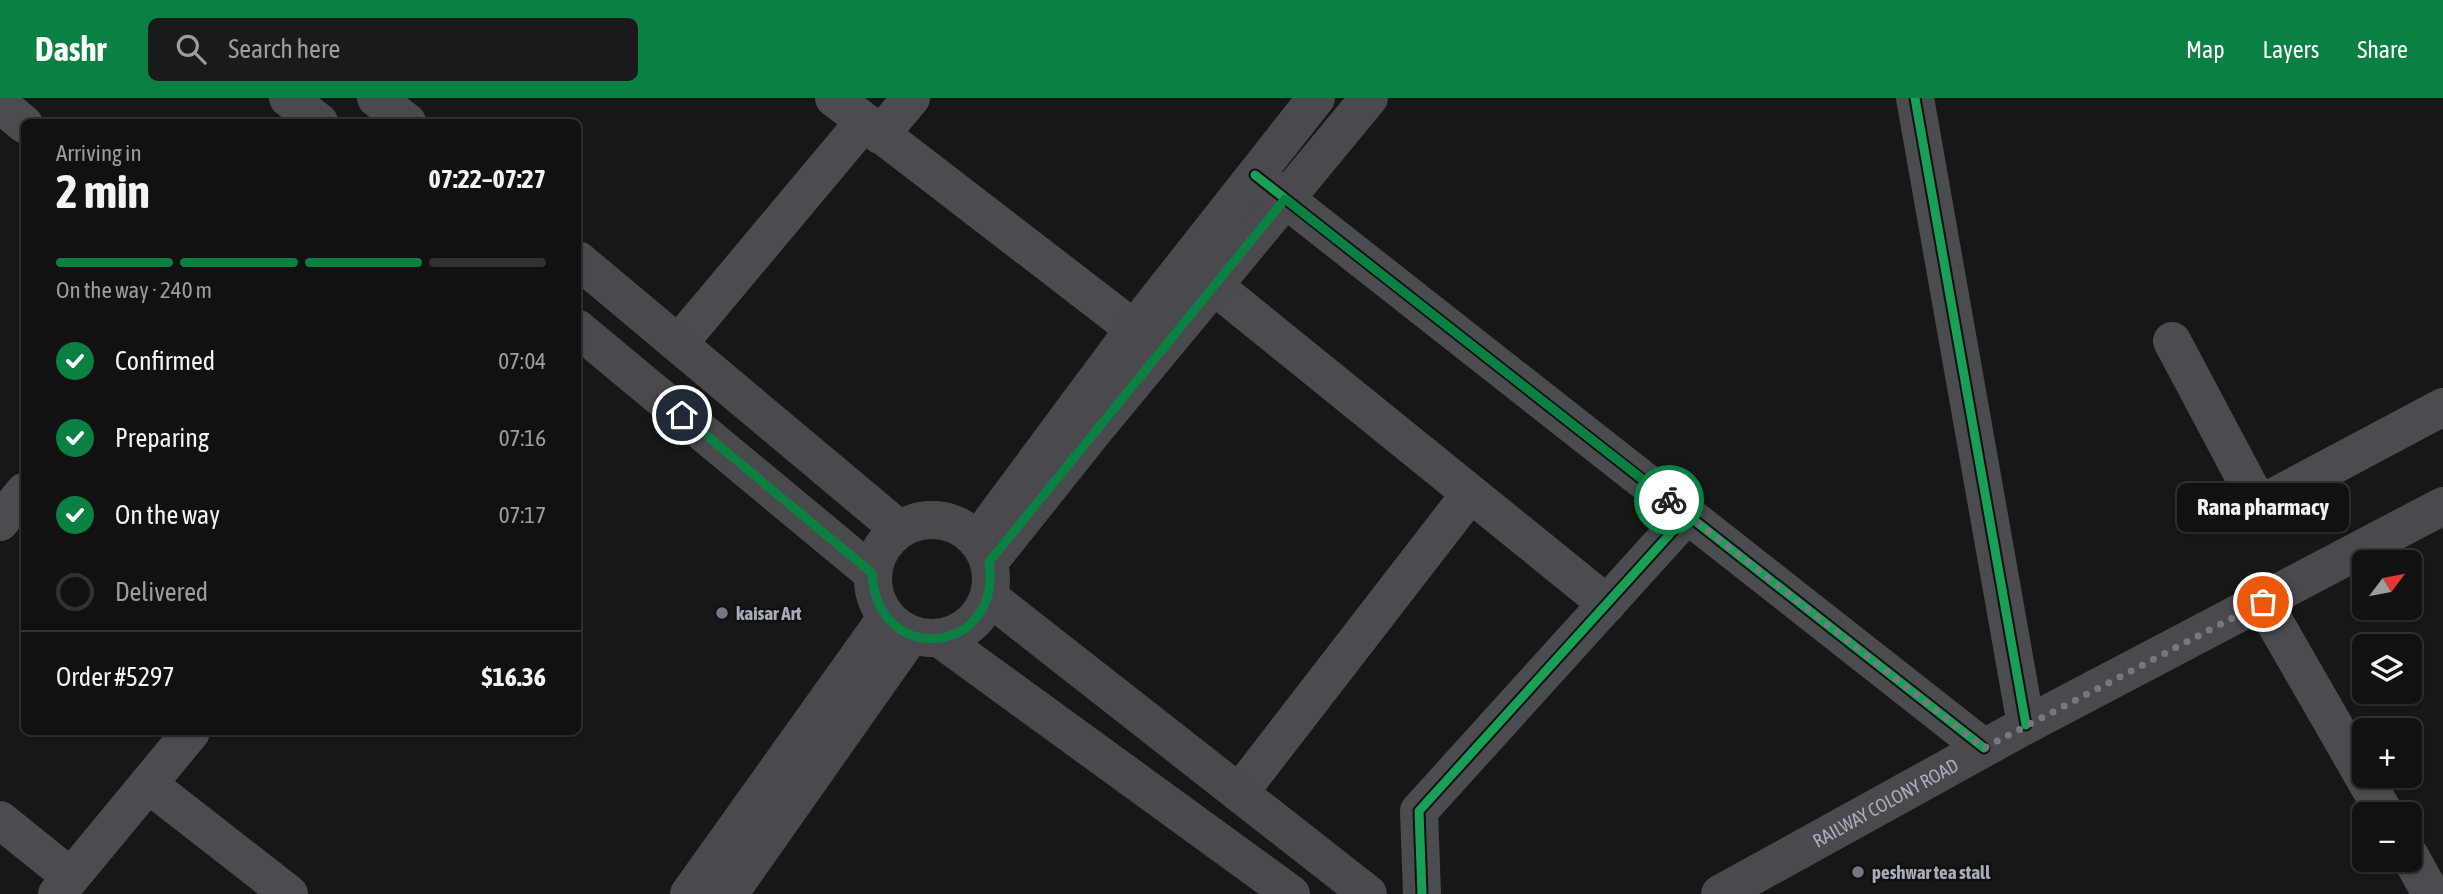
<!DOCTYPE html>
<html lang="en">
<head>
<meta charset="utf-8">
<style>
	body { margin:0; font-family:"Asap Condensed",sans-serif; background:#1a1a1a; color:#f1f3f6; height:100vh; display:flex; flex-direction:column; font-size:26px; white-space:nowrap }
	* { box-sizing:border-box; margin:0 }
	p { font-size:23px; color:#9c9d9f }
	.icon { flex:none; width:38px; height:38px; fill:none; stroke:currentColor; stroke-width:2; stroke-linecap:round; stroke-linejoin:round }
	.map { position:relative; flex:1; overflow:hidden }
	.drawer { position:absolute; left:21px; top:21px; width:560px; height:616px; display:flex; flex-direction:column; background:#111; border-radius:10px; box-shadow:0 2px 5px #0004,0 0 0 2px #303131 }
	.drawer>* { flex:none }
	.needle { width:46px; rotate:58deg }
	.fabs { position:absolute; left:2352px; top:452px; display:grid; gap:14px }
	.fabs a { display:grid; place-items:center; width:70px; height:70px; border-radius:10px; background:#111; box-shadow:0 2px 5px #0004,0 0 0 2px #303131; font-size:35px }
	.pin { position:absolute; display:grid; place-items:center; width:60px; height:60px; color:#fff; margin:-30px; border:4px solid #fff; border-radius:50%; box-shadow:0 2px 7px #0007 }
	.courier { position:absolute; display:grid; place-items:center; width:70px; height:70px; margin:-35px; border:5px solid #0b8043; border-radius:50%; background:#fff; color:#222; box-shadow:0 2px 9px #0007 }
	.bubble { position:absolute; height:49px; border-radius:10px; background:#111; box-shadow:0 2px 5px #0004,0 0 0 2px #303131; font-size:23px; font-weight:700; line-height:49px; text-align:center }
	.head em { font-style:normal; font-weight:700 }
	.head div { display:flex; flex-direction:column-reverse }
	.head { display:flex; align-items:center; justify-content:space-between; height:119px; padding:0 35px }
	h1 { font-size:46px; font-weight:700; line-height:52px }
	.bar { display:grid; grid-template-columns:repeat(4,1fr); gap:10px 7px; align-content:center; height:84px; padding:0 35px }
	.bar i { height:9px; border-radius:5px; background:#303131 }
	.bar .current { background:#0b8043 }
	.bar p { grid-column:span 4 }
	.line { display:flex; align-items:center; gap:18px; padding:0 35px; border-top:2px solid #303131 }
	.line div { flex:1 }
	ol { padding:0 35px; list-style:none }
	li { display:flex; align-items:center; gap:21px; height:77px }
	li p { margin-inline-start:auto }
	li .icon { padding:7px; border-radius:50%; background:#0b8043; color:#fff; stroke-width:4 }
	li:last-child { color:#9c9d9f }
	li i { width:38px; height:38px; border:4px solid #303131; border-radius:50% }
	header { display:flex; align-items:center; gap:42px; box-sizing:border-box; height:98px; padding:0 35px; background:#0b8043; color:#fff }
	header strong { font-size:33px }
	nav { display:flex; gap:38px; margin-inline-start:auto; font-size:24px }
	.search { width:490px; height:63px; background:#1a1a1a; display:flex; align-items:center; gap:18px; box-sizing:border-box; padding:0 24px; border-radius:10px; color:#9c9d9f; font-size:26px }
	.map>svg:first-child { display:block }
	.lines { fill:none; stroke-linecap:round; stroke-linejoin:round }
	.street { stroke:#4b4c50; stroke-width:38 }
	.secondary { stroke:#4a4a4e; stroke-width:38 }
	.cycleway-casing { stroke:#111113; stroke-width:13 }
	.cycleway { stroke:#1a9f57; stroke-width:9 }
	.done { stroke:#757880; stroke-width:7; stroke-dasharray:0 12.6 }
	.route { stroke:#0b8043; stroke-width:9 }
	.poi-dot { fill:#757880; stroke:#111113; stroke-width:2.5 }
	.labels { text-anchor:middle; stroke-width:5; stroke-linejoin:round; paint-order:stroke }
	.poi-label { font-size:19px; font-weight:bold; fill:#a8adb8; stroke:#111113; text-anchor:start }
	.street-label { font-size:19px; fill:#a8adb8; stroke:#111113 }
</style>
</head>
<body>
<header>
<strong>Dashr</strong>
<div class="search"><svg class="icon" aria-label="search" viewBox="0 0 24 24"><circle cx="10" cy="10" r="6"/><path d="M15 15l6 6"/></svg>Search here</div>
<nav><a>Map</a><a>Layers</a><a>Share</a></nav>
</header>
<div class="map">
<svg width="2443" height="796" viewBox="0 0 2443 796">
	<rect width="100%" height="100%" fill="#171717"/>
	<g class="lines">
		<g class="street">
			<path d="M 834,0 L 1134,231"/>
			<path d="M 1915,0 L 2026,627"/>
			<path d="M 0,6 L 24,26"/>
			<path d="M 880,37 L 911,0"/>
			<path d="M 1260,81 L 1984,650"/>
			<path d="M 1213,187 L 1607,506"/>
			<path d="M 2172,243 L 2259,407 L 2443,309"/>
			<path d="M 679,245 L 864,24"/>
			<path d="M 0,424 L 24,394"/>
			<path d="M 2263,504 L 2385,716"/>
			<path d="M 148,686 L 289,796"/>
			<path d="M 1239,695 L 1470,396"/>
			<path d="M 0,722 L 71,779"/>
			<path d="M 2410,758 L 2431,796"/>
			<path d="M 57,796 L 191,634"/>
			<path d="M 1422,796 L 1419,713 L 1688,416"/>
		</g>
		<g class="secondary">
			<path d="M 288,0 L 319,24"/>
			<path d="M 376,0 L 407,24"/>
			<path d="M 578,162 L 899,431"/>
			<path d="M 578,231 L 872,475"/>
			<circle cx="932" cy="481" r="59"/>
			<path d="M 991,424 L 1134,231 L 1316,0"/>
			<path d="M 989,464 L 1096,330 L 1369,0"/>
			<path d="M 989,499 L 1368,796"/>
			<path d="M 939,540 L 1291,796"/>
			<path d="M 689,796 L 886,520"/>
			<path d="M 729,796 L 911,537"/>
			<path id="s1" d="M 1720,796 L 2026,627 L 2443,408"/>
		</g>
		<g class="cycleway-casing">
			<g id="cycleway">
				<path d="M 1915,0 L 2026,627"/>
				<path d="M 1255,77 L 1984,650"/>
				<path d="M 1422,796 L 1419,713 L 1688,416"/>
			</g>
		</g>
		<use href="#cycleway" class="cycleway"/>
	</g>
	<g class="lines">
		<path class="done" d="M 1669,402 L 1984,650 L 2263,504"/>
		<path class="route" d="M 682,317 L 872,475 C 877,571 1003,557 989,464 L 1285,101 L 1669,402"/>
	</g>
	<g class="poi-dot">
		<circle cx="722" cy="515" r="7"/>
		<circle cx="1858" cy="774" r="7"/>
	</g>
	<g class="labels">
		<g class="poi-label">
			<text x="736" y="522">kaisar Art</text>
			<text x="1872" y="781">peshwar tea stall</text>
		</g>
		<g class="street-label">
			<text dy="7" stroke="none"><textPath href="#s1" startOffset="189">RAILWAY COLONY ROAD</textPath></text>
		</g>
	</g>
</svg>
<div class="fabs">
<a><svg class="needle" viewBox="-14 -14 28 28"><path d="M0-13l5 13h-10z" fill="#e53935"/><path d="M0 13l5-13h-10z" fill="#9c9d9f"/></svg></a>
<a><svg class="icon" aria-label="layers" viewBox="0 0 24 24"><path d="M12 4l9 5-9 5-9-5zM3 14l9 5 9-5"/></svg></a>
<a>+</a>
<a>−</a>
</div>
<div class="pin" style="left:2263px;top:504px;background:#ea580c"><svg class="icon" aria-label="bag" viewBox="0 0 24 24"><path d="M5 8h14l-1 12H6zM9 8a3 3 0 0 1 6 0"/></svg></div>
<div class="pin" style="left:682px;top:317px;background:#1f2937"><svg class="icon" aria-label="home" viewBox="0 0 24 24"><path d="M3 11l9-7 9 7M6 9v11h12V9"/></svg></div>
<div class="courier" style="left:1669px;top:402px"><svg class="icon" aria-label="bike" viewBox="0 0 24 24"><circle cx="6" cy="16" r="4"/><circle cx="18" cy="16" r="4"/><path d="M6 16l4-8h5l3 8M10 8l3 8H6M13 5h3"/></svg></div>
<div class="bubble" style="left:2177px;top:385px;width:172px">Rana pharmacy</div>
<section class="drawer">
<div class="head"><div><h1>2 min</h1><p>Arriving in</p></div><em>07:22–07:27</em></div>
<div class="bar"><i class="current"></i><i class="current"></i><i class="current"></i><i></i><p>On the way · 240 m</p></div>
<ol>
<li><svg class="icon" aria-label="check" viewBox="0 0 24 24"><path d="M5 12l5 5 9-10"/></svg>Confirmed<p>07:04</p></li>
<li><svg class="icon" aria-label="check" viewBox="0 0 24 24"><path d="M5 12l5 5 9-10"/></svg>Preparing<p>07:16</p></li>
<li><svg class="icon" aria-label="check" viewBox="0 0 24 24"><path d="M5 12l5 5 9-10"/></svg>On the way<p>07:17</p></li>
<li><i></i>Delivered</li>
</ol>
<div class="line" style="height:91px"><div>Order #5297</div><b>$16.36</b></div>
</section>
</div>
</body>
</html>
